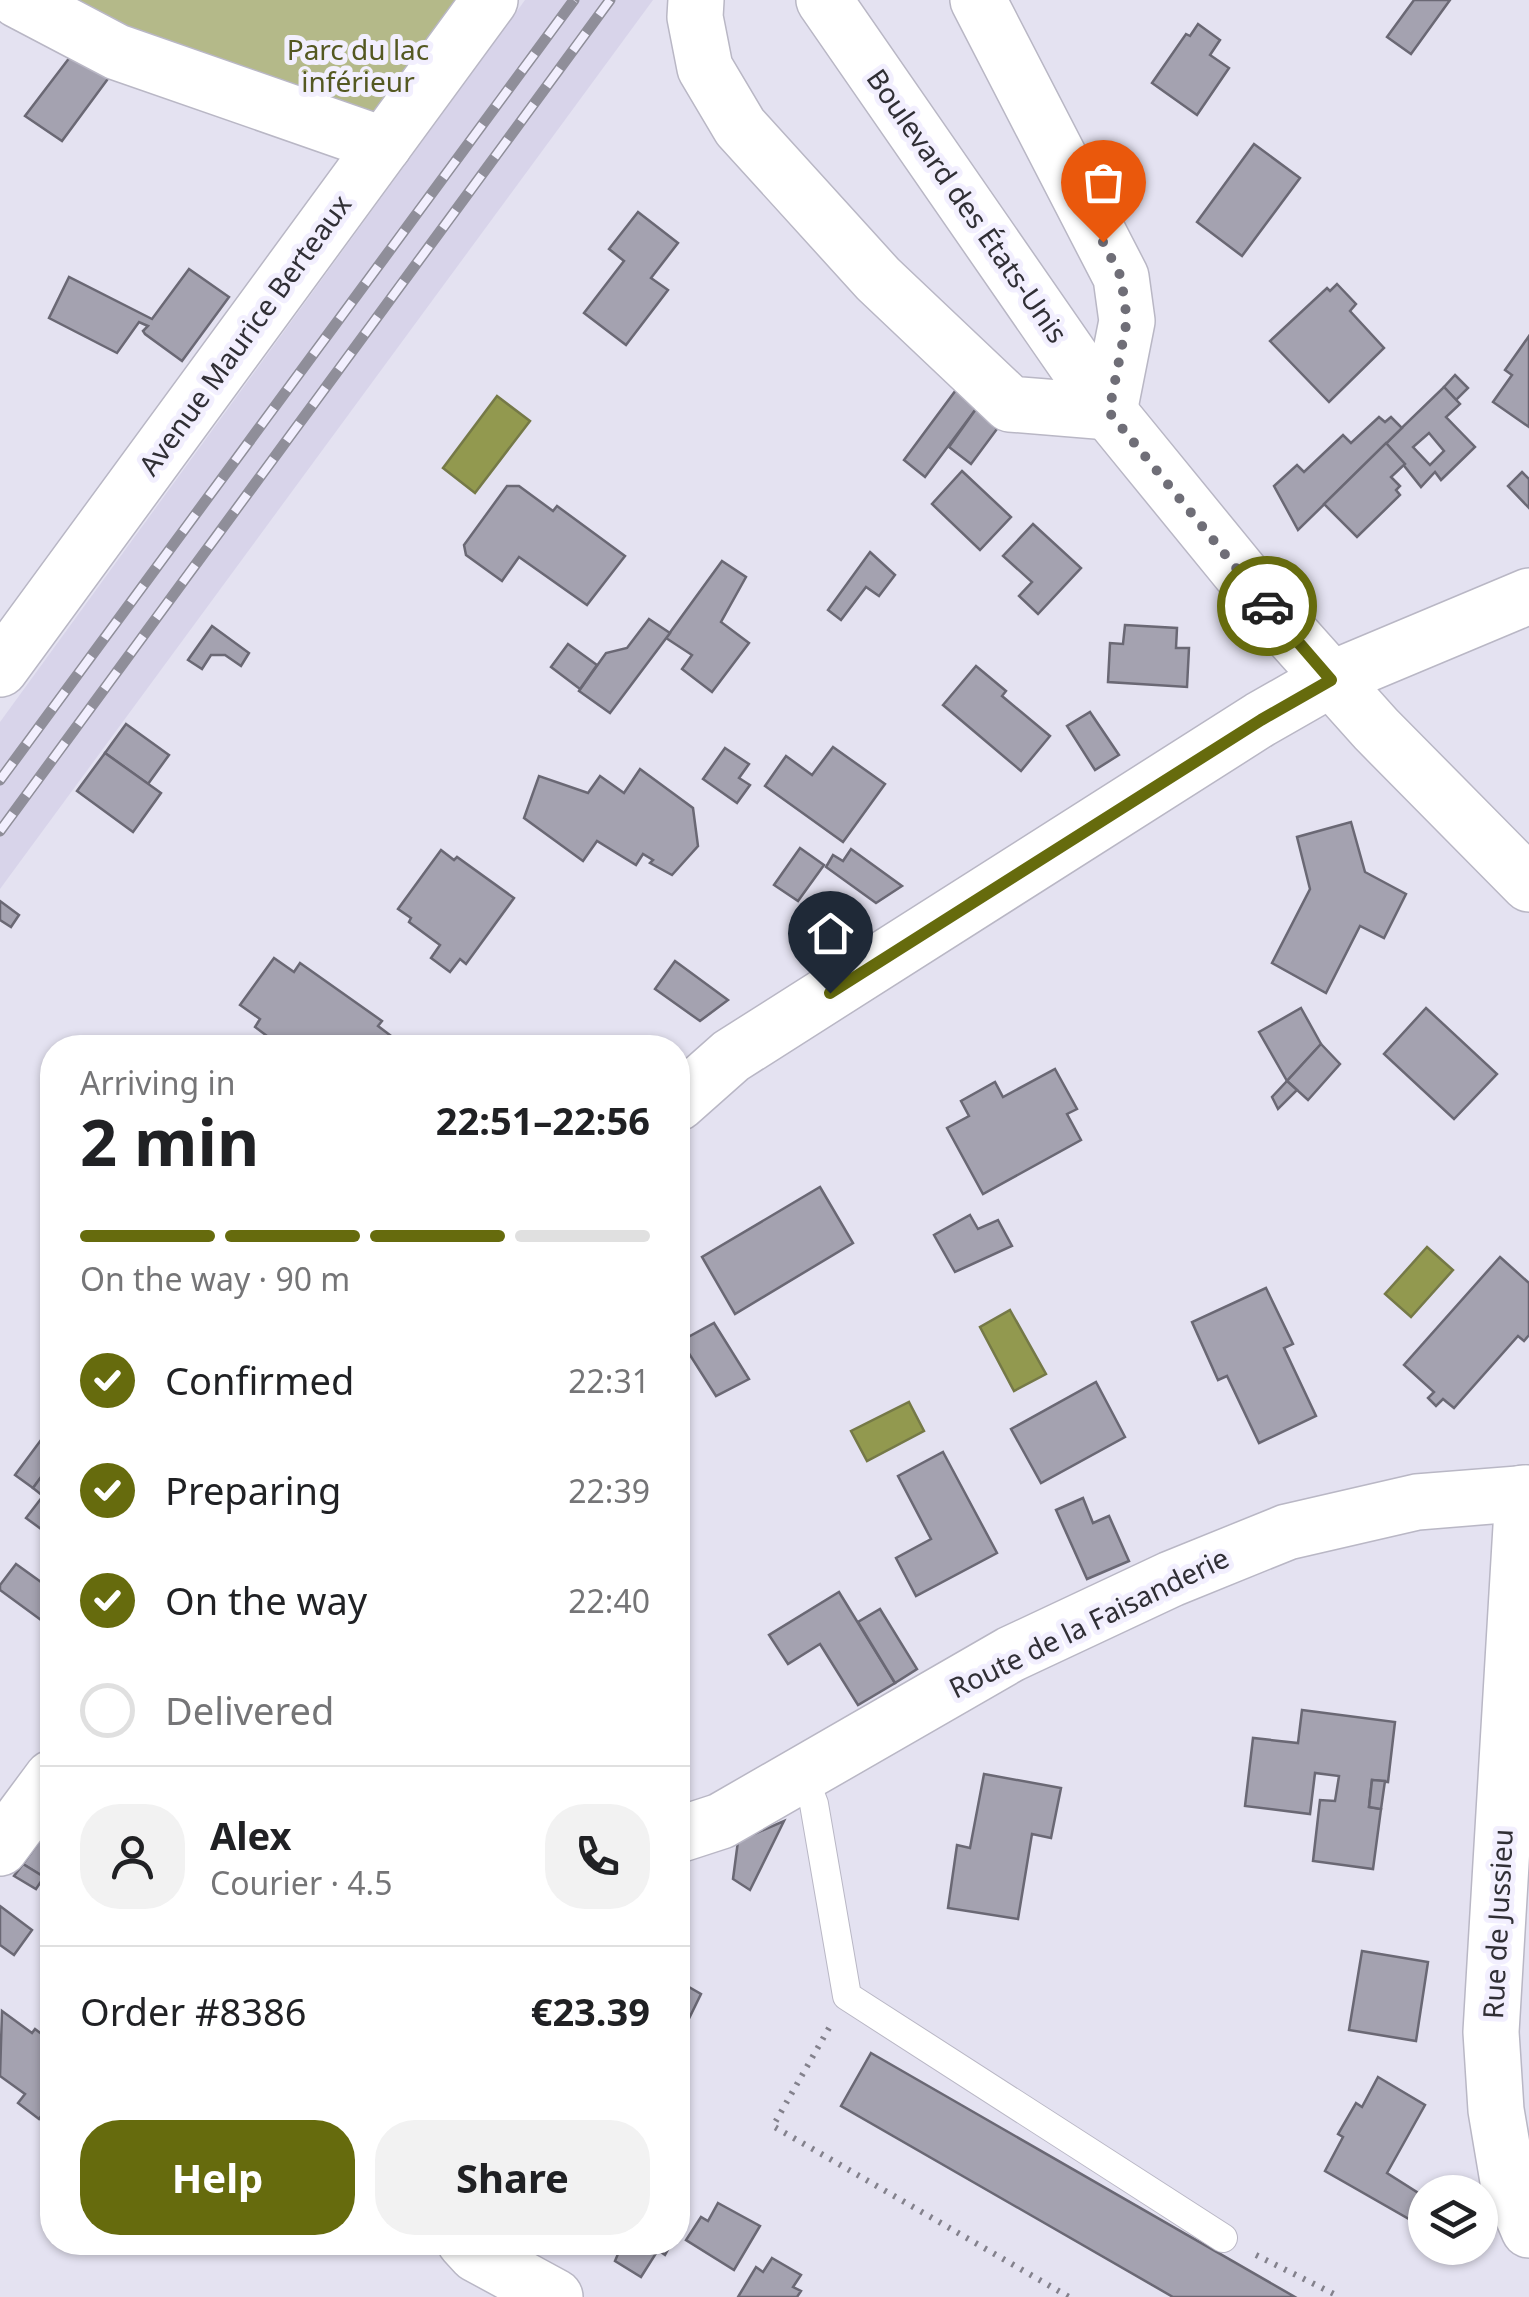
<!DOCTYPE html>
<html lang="en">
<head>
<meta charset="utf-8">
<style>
	body { margin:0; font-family:"Noto Sans",sans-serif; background:#f2f2f2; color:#202124; height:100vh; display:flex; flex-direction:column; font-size:38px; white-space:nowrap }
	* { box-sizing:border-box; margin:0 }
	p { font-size:32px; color:#757577 }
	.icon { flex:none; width:55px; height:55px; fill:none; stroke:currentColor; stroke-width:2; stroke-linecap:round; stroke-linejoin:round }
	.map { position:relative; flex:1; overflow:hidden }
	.side { position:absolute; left:40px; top:1035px; width:650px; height:1220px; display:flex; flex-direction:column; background:#fff; border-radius:40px; box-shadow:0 2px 8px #0004 }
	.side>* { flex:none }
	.tools { position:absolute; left:1408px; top:2175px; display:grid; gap:20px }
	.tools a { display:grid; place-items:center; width:90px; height:90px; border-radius:50%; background:#fff; box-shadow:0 2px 8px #0004; font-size:50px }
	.pin { position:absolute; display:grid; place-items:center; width:85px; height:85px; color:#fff; margin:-102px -42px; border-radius:50% 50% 50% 0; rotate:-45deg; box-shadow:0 0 10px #0007 }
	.pin .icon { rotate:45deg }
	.courier { position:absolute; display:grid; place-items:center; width:100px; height:100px; margin:-50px; border:8px solid #666b0d; border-radius:50%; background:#fff; color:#222; box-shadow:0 2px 12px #0007 }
	.overview em { font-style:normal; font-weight:700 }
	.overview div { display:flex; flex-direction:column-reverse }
	.overview { display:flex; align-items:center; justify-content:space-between; height:170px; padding:0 40px }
	h1 { font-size:65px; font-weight:700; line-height:75px }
	.bar { display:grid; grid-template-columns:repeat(4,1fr); gap:15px 10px; align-content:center; height:120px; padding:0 40px }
	.bar i { height:12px; border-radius:8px; background:#e0e0e0 }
	.bar .active { background:#666b0d }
	.bar p { grid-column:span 4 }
	.line { display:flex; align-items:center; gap:25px; padding:0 40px; border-top:2px solid #e0e0e0 }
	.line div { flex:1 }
	.round { display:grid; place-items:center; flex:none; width:105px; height:105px; border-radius:40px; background:#f2f2f2 }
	ol { padding:0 40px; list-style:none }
	li { display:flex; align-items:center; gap:30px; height:110px }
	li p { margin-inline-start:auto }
	li .icon { padding:10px; border-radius:50%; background:#666b0d; color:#fff; stroke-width:4 }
	li:last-child { color:#757577 }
	li i { width:55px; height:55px; border:5px solid #e0e0e0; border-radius:50% }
	.cta { display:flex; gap:20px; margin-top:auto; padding:20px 40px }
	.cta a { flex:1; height:115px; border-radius:40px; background:#666b0d; color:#fff; font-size:40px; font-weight:700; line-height:115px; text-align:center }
	.cta a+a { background:#f2f2f2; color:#202124 }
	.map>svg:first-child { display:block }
	.built { fill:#d8d4ea }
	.green { fill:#b4b989 }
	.water { fill:#92994f; stroke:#757947; stroke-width:2.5 }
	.building { fill:#a4a2b0; stroke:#6a6874; stroke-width:2.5; fill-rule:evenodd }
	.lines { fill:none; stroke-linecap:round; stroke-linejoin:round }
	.service-casing { stroke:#b9b7c5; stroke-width:30 }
	.minor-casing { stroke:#b9b7c5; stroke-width:58 }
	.tertiary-casing { stroke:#b9b7c5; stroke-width:58 }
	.path { stroke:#83818c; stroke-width:6; stroke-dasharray:2.5 8; stroke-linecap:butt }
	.service { stroke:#fff; stroke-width:28 }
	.minor { stroke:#fff; stroke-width:55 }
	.tertiary { stroke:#fff; stroke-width:55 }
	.rail-casing { stroke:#8f8e99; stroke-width:11 }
	.rail { stroke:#f2effe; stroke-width:8; stroke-dasharray:22; stroke-linecap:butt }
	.done { stroke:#6f6e77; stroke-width:10; stroke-dasharray:0 18 }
	.route { stroke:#666b0d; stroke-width:12 }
	.labels { text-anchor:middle; stroke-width:10; stroke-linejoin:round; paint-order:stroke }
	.park-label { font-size:28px; fill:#545821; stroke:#f2effe }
	.street-label { font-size:28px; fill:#302f35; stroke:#f2effe }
</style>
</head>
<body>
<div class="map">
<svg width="1529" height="2297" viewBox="0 0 1529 2297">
	<rect width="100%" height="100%" fill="#e4e2f1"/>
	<path class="built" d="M 525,0 L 653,0 L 0,889 L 0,722 Z"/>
	<path class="green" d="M 18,0 L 490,0 L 384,145 Z"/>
	<g class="water">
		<path d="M 497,396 L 530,421 L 475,493 L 443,468 Z"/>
		<path d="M 1427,1247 L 1453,1270 L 1411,1317 L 1385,1294 Z"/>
		<path d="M 1010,1310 L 1046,1374 L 1014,1391 L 980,1327 Z"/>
		<path d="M 909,1402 L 924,1431 L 867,1461 L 851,1431 Z"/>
	</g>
	<g class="building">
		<path d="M 1414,0 L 1450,0 L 1411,54 L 1387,37 Z"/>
		<path d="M 1198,24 L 1220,40 L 1210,55 L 1229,68 L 1197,115 L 1152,83 L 1186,34 L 1190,36 Z"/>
		<path d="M 70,57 L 110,76 L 62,141 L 25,116 Z"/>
		<path d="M 1254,144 L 1300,178 L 1242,256 L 1197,222 Z"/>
		<path d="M 638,212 L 678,243 L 651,278 L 668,290 L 626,345 L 584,313 L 624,261 L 609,249 Z"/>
		<path d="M 189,269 L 229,297 L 182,361 L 145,334 L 143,331 L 148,326 L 139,322 L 117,353 L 49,318 L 69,277 L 152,319 Z"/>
		<path d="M 1337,284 L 1356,304 L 1350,311 L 1384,348 L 1329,402 L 1270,341 L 1327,288 L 1330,291 Z"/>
		<path d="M 1529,336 L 1529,427 L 1493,402 L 1512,375 L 1505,370 Z"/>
		<path d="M 1455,375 L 1468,388 L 1456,400 L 1444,387 Z"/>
		<path d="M 1444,387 L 1460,404 L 1446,417 L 1475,447 L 1441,480 L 1435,472 L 1421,487 L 1386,443 ZM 1429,433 L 1444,451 L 1430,465 L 1413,447 Z"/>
		<path d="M 956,390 L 976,409 L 925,477 L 904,460 Z"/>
		<path d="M 976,409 L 997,429 L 971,464 L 949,447 Z"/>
		<path d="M 1379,417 L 1385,422 L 1391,417 L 1402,428 L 1298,530 L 1274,486 L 1297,465 L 1304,472 L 1343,435 L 1351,443 Z"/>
		<path d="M 1386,443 L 1405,464 L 1391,477 L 1400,486 L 1396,490 L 1400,495 L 1357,537 L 1324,504 Z"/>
		<path d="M 962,471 L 1011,517 L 980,550 L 932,504 Z"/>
		<path d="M 1522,472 L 1529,479 L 1529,508 L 1508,486 Z"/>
		<path d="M 507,486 L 519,486 L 553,511 L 557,506 L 625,556 L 587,605 L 519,557 L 502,581 L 466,555 L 464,545 Z"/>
		<path d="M 1033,524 L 1081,568 L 1038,614 L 1019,596 L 1032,582 L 1003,556 Z"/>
		<path d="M 870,552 L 895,575 L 879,596 L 866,587 L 841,620 L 828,610 Z"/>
		<path d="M 722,561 L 746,577 L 721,622 L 749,643 L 712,692 L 682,669 L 692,655 L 666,638 Z"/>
		<path d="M 649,619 L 670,633 L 610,713 L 579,691 L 606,653 L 627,648 Z"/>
		<path d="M 1125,625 L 1177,628 L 1176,648 L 1189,648 L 1187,687 L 1108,682 L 1110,643 L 1123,644 Z"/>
		<path d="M 212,626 L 249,653 L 241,666 L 225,655 L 211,655 L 202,669 L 188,660 Z"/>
		<path d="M 568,644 L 597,665 L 580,689 L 551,667 Z"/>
		<path d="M 976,666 L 1006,691 L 1002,696 L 1050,736 L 1021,771 L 943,705 Z"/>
		<path d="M 1090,712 L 1119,755 L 1095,770 L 1067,726 Z"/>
		<path d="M 126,724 L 169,755 L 148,784 L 105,753 Z"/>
		<path d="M 833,747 L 885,784 L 843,842 L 765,786 L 786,756 L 812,775 Z"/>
		<path d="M 725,748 L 749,764 L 739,778 L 750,785 L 737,803 L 703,779 Z"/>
		<path d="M 105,753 L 161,793 L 133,832 L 77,791 Z"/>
		<path d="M 640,769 L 693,808 L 698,846 L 672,875 L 650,863 L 653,860 L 643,854 L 636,865 L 597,841 L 583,861 L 524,818 L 539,776 L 588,793 L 600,776 L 624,793 Z"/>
		<path d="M 1351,822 L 1365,872 L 1406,894 L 1384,938 L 1360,926 L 1326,993 L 1272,963 L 1310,889 L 1297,837 Z"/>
		<path d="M 800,848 L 824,865 L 798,901 L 774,885 Z"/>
		<path d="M 851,849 L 902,886 L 876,903 L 826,867 L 833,855 L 843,861 Z"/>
		<path d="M 441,850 L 454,860 L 457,857 L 514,898 L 466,964 L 460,959 L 450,972 L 431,958 L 440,945 L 409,922 L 411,918 L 398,909 Z"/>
		<path d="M 0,901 L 19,915 L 11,927 L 0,920 Z"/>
		<path d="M 274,958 L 294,972 L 300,963 L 382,1021 L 378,1026 L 407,1048 L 283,1048 L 255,1027 L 260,1019 L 240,1005 Z"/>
		<path d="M 675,961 L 728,1000 L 700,1021 L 655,989 Z"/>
		<path d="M 1301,1008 L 1321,1044 L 1287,1081 L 1259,1032 Z"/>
		<path d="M 1426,1008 L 1497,1074 L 1454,1119 L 1384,1054 Z"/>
		<path d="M 1321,1044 L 1340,1064 L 1308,1100 L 1287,1081 Z"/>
		<path d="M 1055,1069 L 1077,1109 L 1067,1114 L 1081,1140 L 983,1194 L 947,1128 L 969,1116 L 961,1101 L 995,1082 L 1003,1097 Z"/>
		<path d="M 1287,1081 L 1297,1090 L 1278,1109 L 1272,1097 Z"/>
		<path d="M 820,1187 L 853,1243 L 735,1314 L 702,1257 Z"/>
		<path d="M 970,1215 L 978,1229 L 998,1220 L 1012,1246 L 955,1272 L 934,1235 Z"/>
		<path d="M 1500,1257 L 1529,1283 L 1529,1335 L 1524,1341 L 1518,1336 L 1454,1408 L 1443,1399 L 1436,1406 L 1428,1398 L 1434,1392 L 1404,1365 Z"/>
		<path d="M 1266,1288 L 1293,1344 L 1284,1348 L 1316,1416 L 1259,1443 L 1227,1376 L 1218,1380 L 1192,1322 Z"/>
		<path d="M 714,1323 L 749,1379 L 716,1396 L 681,1341 Z"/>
		<path d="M 1096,1382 L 1125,1437 L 1041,1483 L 1011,1429 Z"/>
		<path d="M 41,1440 L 52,1448 L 52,1462 L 33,1488 L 15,1475 Z"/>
		<path d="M 943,1452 L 997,1553 L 916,1596 L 896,1558 L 931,1539 L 898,1476 Z"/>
		<path d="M 52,1462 L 52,1537 L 26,1518 L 43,1496 L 33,1488 Z"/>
		<path d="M 1083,1498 L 1093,1523 L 1109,1516 L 1129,1561 L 1087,1579 L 1056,1510 Z"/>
		<path d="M 16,1564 L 52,1590 L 52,1628 L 0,1590 L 0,1585 Z"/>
		<path d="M 839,1592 L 895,1683 L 858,1705 L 820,1644 L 788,1664 L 769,1635 Z"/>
		<path d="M 880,1609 L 917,1669 L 895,1683 L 858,1622 Z"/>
		<path d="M 1302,1710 L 1395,1722 L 1388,1782 L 1372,1780 L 1369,1807 L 1381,1809 L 1373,1869 L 1313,1861 L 1320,1800 L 1335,1801 L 1339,1776 L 1315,1773 L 1310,1814 L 1245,1806 L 1253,1738 L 1298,1743 Z"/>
		<path d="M 984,1774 L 1061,1788 L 1051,1838 L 1032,1834 L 1018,1919 L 948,1908 L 957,1845 L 970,1848 Z"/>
		<path d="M 1372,1780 L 1385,1781 L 1381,1809 L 1369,1807 Z"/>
		<path d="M 784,1821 L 750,1890 L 733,1879 L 738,1841 Z"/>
		<path d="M 41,1839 L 52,1846 L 52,1882 L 23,1864 Z"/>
		<path d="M 23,1864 L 44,1877 L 36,1889 L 14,1876 Z"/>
		<path d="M 0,1906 L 32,1930 L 14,1955 L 0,1945 Z"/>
		<path d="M 1362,1951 L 1428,1962 L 1416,2041 L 1349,2030 Z"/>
		<path d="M 678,1966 L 682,1983 L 701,1994 L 678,2041 Z"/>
		<path d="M 2,2011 L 32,2033 L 35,2029 L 51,2041 L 52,2101 L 39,2119 L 18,2103 L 25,2094 L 0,2076 Z"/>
		<path d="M 871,2053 L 1295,2297 L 1173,2297 L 841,2106 Z"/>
		<path d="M 1378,2077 L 1425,2105 L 1387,2173 L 1423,2196 L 1409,2219 L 1325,2171 L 1343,2137 L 1338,2134 L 1356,2103 L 1362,2107 Z"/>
		<path d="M 718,2203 L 760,2226 L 734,2270 L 686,2240 L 701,2217 L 708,2221 Z"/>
		<path d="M 623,2242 L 672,2242 L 665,2255 L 658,2250 L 641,2277 L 615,2261 Z"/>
		<path d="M 772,2258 L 801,2275 L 793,2287 L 801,2291 L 797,2297 L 738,2297 L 756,2267 L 763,2272 Z"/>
	</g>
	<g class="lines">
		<g class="service-casing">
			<path id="service" d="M 802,1773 L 814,1804 L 847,1996 L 1223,2238"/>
		</g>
		<g class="minor-casing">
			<g id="minor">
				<path d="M 18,0 L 117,52 L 384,145"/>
				<path d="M 696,0 L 695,17 L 705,68 L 740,127 L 878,279 L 1010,404 L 1109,412 L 1127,321 L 1121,277 L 978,0"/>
				<path d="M 0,669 L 490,0"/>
				<path d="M 678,1103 L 731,1056 L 1261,719 L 1331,679 L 1529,596"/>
				<path d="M 1523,1493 L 1491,2032 L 1496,2110 L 1508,2181 L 1529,2230"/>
				<path d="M 678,1835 L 721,1821 L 1011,1654 L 1171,1579 L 1287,1532 L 1417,1502 L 1529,1493"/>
				<path d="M 0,1848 L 52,1778"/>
				<path d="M 465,2242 L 476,2254 L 555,2297"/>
			</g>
		</g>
		<g class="tertiary-casing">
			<path id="tertiary" d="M 824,0 L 1109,412 L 1283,625 L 1376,729 L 1529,884"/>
		</g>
		<g class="path">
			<path d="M 829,2028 L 773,2126 L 1069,2297"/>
			<path d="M 1256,2255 L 1340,2297"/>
		</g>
		<use href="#service" class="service"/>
		<use href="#minor" class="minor"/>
		<use href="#tertiary" class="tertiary"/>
		<g class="rail-casing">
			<g id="rail">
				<path d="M 0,780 L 574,0"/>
				<path d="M 0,831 L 610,0"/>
			</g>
		</g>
		<use href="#rail" class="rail"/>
	</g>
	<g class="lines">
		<path class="done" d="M 1103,242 L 1121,277 L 1127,320 L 1109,412 L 1267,606"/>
		<path class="route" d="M 830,993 L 1261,720 L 1331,680 L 1267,606"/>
	</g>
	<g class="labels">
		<g class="park-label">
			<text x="358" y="60">Parc du lac<tspan x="358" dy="32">inférieur</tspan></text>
		</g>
		<g class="street-label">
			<text transform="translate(967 206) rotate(55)" y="10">Boulevard des États-Unis</text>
			<text transform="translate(245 335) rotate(-54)" y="10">Avenue Maurice Berteaux</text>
			<text transform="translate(1089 1623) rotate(-26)" y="10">Route de la Faisanderie</text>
			<text transform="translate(1498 1924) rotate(-87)" y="10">Rue de Jussieu</text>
		</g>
	</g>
</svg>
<div class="tools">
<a><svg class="icon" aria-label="layers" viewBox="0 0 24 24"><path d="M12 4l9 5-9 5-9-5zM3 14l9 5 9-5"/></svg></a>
</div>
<div class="pin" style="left:1103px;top:242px;background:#ea580c"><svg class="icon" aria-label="bag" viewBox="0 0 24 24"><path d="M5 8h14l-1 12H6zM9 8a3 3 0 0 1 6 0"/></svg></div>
<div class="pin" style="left:830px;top:993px;background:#1f2937"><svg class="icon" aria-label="home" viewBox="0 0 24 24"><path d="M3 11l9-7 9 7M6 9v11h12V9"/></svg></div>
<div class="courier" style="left:1267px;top:606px"><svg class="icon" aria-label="car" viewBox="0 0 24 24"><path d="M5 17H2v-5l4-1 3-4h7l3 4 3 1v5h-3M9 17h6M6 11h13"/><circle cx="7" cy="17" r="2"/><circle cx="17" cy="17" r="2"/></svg></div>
<section class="side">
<div class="overview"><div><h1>2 min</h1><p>Arriving in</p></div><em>22:51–22:56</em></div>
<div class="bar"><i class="active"></i><i class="active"></i><i class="active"></i><i></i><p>On the way · 90 m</p></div>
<ol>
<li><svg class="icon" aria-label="check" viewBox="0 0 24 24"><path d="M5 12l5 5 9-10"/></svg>Confirmed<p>22:31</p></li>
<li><svg class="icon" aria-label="check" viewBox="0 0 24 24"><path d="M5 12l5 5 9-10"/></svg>Preparing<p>22:39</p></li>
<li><svg class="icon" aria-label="check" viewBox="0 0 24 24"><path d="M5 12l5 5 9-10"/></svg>On the way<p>22:40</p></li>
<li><i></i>Delivered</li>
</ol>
<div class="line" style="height:180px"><a class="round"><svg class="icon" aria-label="person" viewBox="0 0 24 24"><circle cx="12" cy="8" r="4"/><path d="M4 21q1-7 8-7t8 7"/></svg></a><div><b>Alex</b><p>Courier · 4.5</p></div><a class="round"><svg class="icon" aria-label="phone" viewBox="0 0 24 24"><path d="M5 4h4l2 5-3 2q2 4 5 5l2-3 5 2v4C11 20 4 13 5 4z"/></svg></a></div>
<div class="line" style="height:130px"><div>Order #8386</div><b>€23.39</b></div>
<div class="cta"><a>Help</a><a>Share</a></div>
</section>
</div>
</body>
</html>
